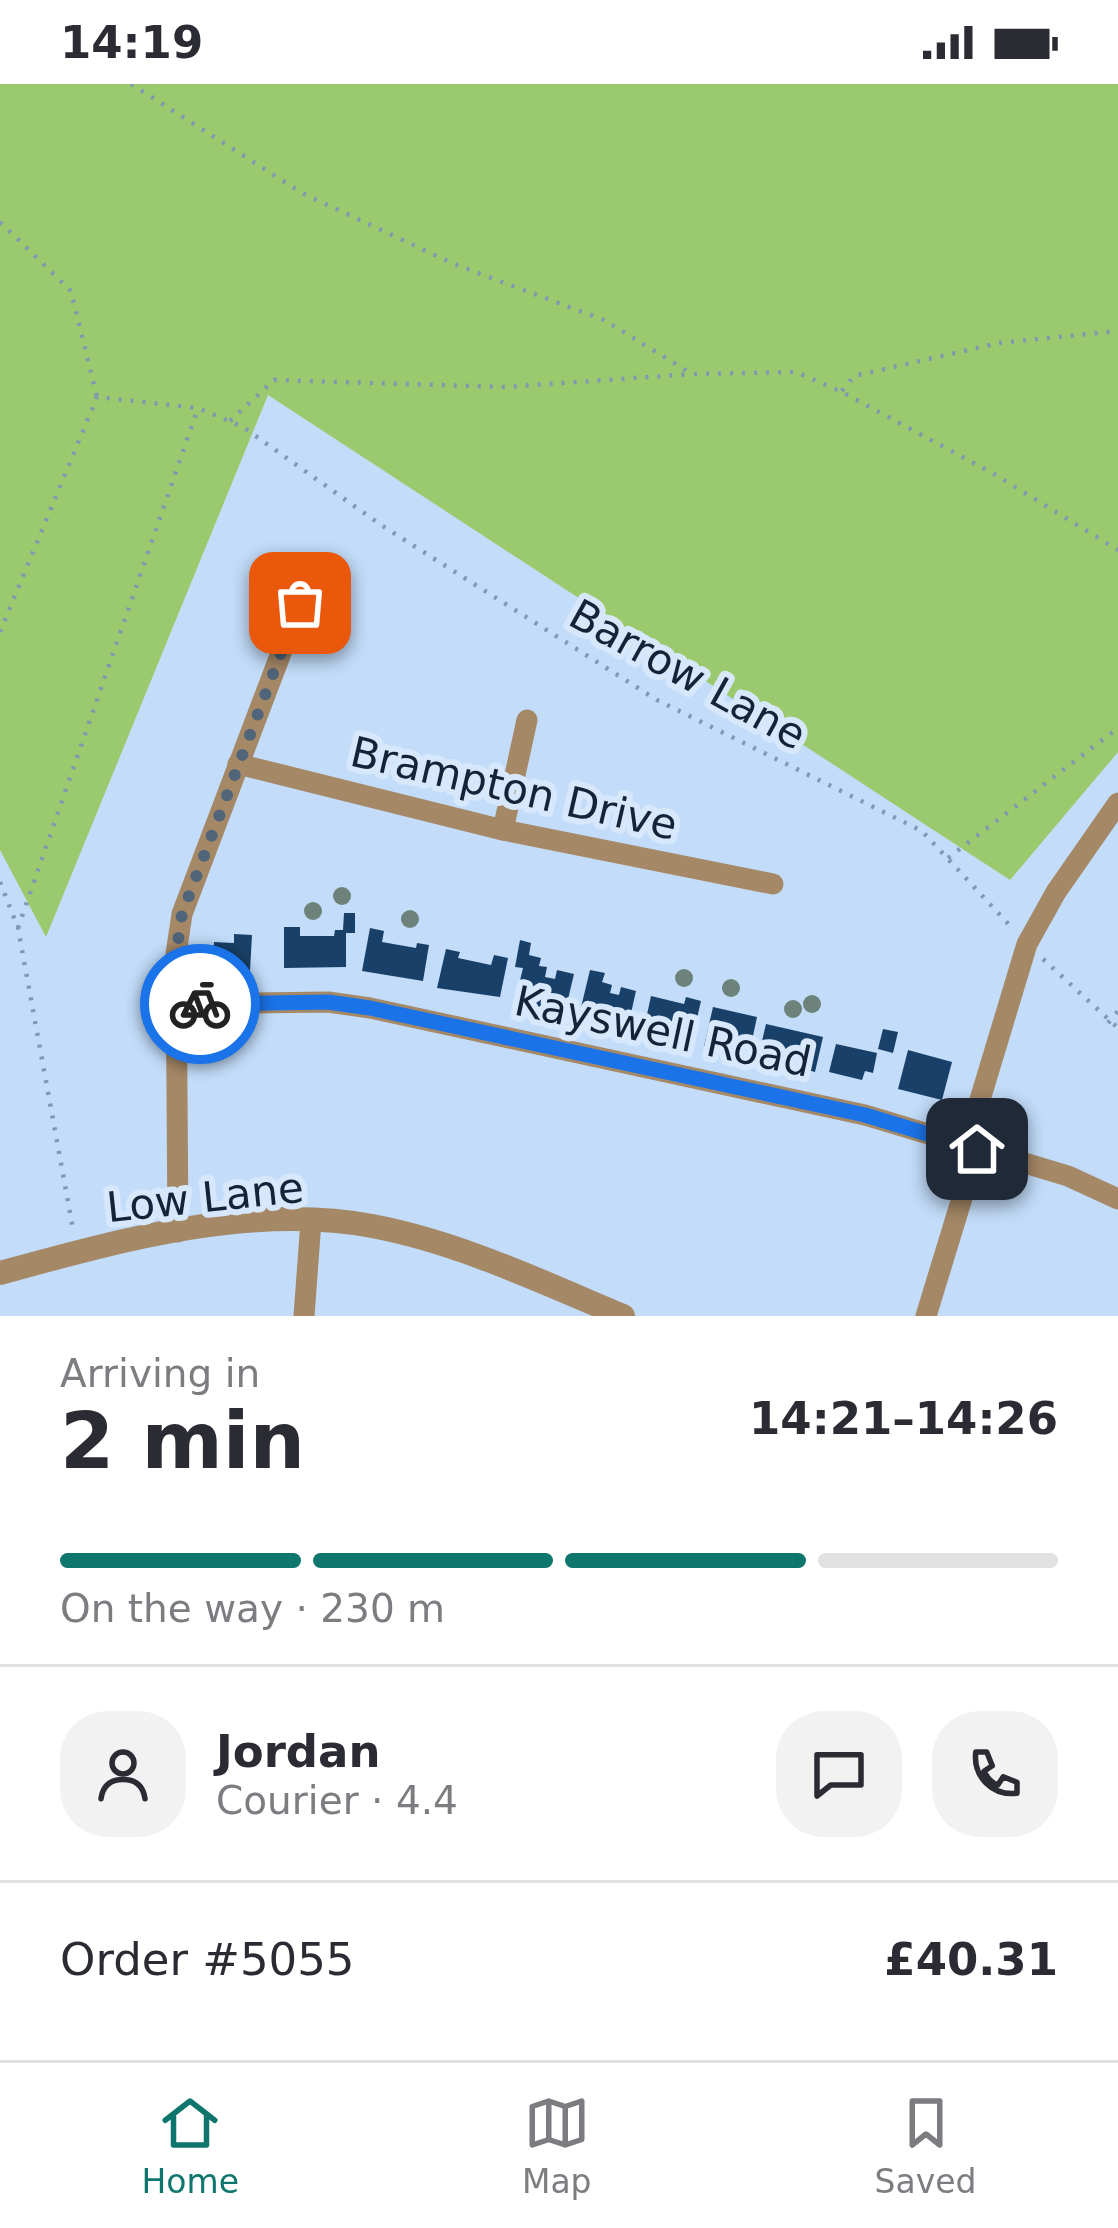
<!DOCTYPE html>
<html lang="en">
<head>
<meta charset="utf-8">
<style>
	body { margin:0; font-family:"DejaVu Sans",sans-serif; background:#f2f2f3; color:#2b2b33; height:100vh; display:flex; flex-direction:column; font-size:45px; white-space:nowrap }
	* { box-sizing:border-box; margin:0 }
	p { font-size:39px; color:#7c7c81 }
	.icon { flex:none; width:66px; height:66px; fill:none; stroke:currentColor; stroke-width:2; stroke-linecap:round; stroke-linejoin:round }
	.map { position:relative; height:1232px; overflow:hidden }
	.details { display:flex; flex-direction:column; background:#fff; flex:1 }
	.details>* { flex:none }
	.pin { position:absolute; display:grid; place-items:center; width:102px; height:102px; color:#fff; margin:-51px; border-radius:24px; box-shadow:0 6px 18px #0006 }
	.courier { position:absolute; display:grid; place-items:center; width:120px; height:120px; margin:-60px; border:9px solid #1a73e8; border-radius:50%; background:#fff; color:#222; box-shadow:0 3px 15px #0007 }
	.overview em { font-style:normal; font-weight:700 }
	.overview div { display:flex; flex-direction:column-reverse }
	.overview { display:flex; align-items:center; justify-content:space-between; height:204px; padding:0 60px }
	h1 { font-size:78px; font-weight:700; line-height:90px }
	.bar { display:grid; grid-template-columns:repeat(4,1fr); gap:18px 12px; align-content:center; height:144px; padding:0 60px }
	.bar i { height:15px; border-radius:9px; background:#e1e1e2 }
	.bar .active { background:#0f766e }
	.bar p { grid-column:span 4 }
	.line { display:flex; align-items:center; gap:30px; padding:0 60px; border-top:3px solid #e1e1e2 }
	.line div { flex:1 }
	.round { display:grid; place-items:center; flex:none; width:126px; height:126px; border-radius:48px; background:#f2f2f3 }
	.status { display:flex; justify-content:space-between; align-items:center; height:84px; padding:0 60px; background:#fff; direction:ltr }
	.status svg { height:33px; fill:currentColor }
	.tab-bar { display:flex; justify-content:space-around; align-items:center; height:168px; border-top:3px solid #e1e1e2; background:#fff; font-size:33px; color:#7c7c81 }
	.tab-bar a { display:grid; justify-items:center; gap:6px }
	.tab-bar .active { color:#0f766e }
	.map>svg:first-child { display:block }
	.green { fill:#9bca6e }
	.building { fill:#194068 }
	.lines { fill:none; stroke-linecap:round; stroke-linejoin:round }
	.path { stroke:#8198b1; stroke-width:4.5; stroke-dasharray:3 9; stroke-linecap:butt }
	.minor { stroke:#a58866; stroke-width:21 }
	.tertiary { stroke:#a58866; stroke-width:24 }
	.tree { fill:#6c827a }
	.done { stroke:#50647a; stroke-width:12; stroke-dasharray:0 21.6 }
	.route { stroke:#1a73e8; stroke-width:15 }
	.labels { text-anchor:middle; stroke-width:12; stroke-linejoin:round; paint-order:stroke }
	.street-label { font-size:42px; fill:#132436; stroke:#d7e8fc }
</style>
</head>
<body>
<div class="status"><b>14:19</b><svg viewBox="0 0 49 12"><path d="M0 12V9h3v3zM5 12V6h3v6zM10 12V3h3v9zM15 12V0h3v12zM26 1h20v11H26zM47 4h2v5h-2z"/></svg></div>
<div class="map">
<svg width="1118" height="1232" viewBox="0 0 1118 1232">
	<rect width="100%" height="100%" fill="#c2dcf9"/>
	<path class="green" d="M 0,0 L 1118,0 L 1118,668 L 1010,796 L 268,311 L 46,853 L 0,766 Z"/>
	<g class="building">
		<path d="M 344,829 L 355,829 L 355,849 L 346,849 L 346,883 L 284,884 L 284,843 L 300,843 L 300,852 L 334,852 L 335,846 L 343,846 Z"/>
		<path d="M 370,844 L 384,847 L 382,858 L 416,864 L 417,859 L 429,861 L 423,897 L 362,887 Z"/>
		<path d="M 234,850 L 252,851 L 250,887 L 212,884 L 214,858 L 234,859 Z"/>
		<path d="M 520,856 L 531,859 L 529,871 L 541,874 L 539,882 L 547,883 L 545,893 L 555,895 L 557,886 L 574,890 L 564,932 L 514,921 L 523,884 L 515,883 Z"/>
		<path d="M 446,865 L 460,868 L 458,874 L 491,881 L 494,871 L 508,874 L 500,913 L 437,904 Z"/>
		<path d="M 590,886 L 605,889 L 602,898 L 612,901 L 610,909 L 619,911 L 621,903 L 636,907 L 627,947 L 578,936 Z"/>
		<path d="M 651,912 L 684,920 L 686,913 L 701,917 L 691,960 L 643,949 Z"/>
		<path d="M 713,923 L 757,933 L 750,966 L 704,962 Z"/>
		<path d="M 766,940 L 823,953 L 815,988 L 801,984 L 803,977 L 774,970 L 772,977 L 758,974 Z"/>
		<path d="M 883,945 L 898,948 L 893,969 L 878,965 Z"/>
		<path d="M 836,960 L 877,969 L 873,989 L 865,987 L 862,996 L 829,988 Z"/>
		<path d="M 908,966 L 952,978 L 942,1016 L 898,1005 Z"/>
	</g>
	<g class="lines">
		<g class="path">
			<path d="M 131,0 L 302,109 L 454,180 L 604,236 L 692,290 L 796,288 L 842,308 L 994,390 L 1118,466"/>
			<path d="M 0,138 L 71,207 L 97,313"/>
			<path d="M 842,307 L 854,292 L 999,259 L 1118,247"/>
			<path d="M 230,337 L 274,296 L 505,303 L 692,290"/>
			<path d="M 0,548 L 97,313 L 198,324 L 243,343 L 381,441 L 657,616 L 922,747 L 1014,846"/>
			<path d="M 948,774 L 1118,644"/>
			<path d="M 0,798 L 18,844 L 73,1145"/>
			<path d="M 18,844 L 198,324"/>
			<path d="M 1043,875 L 1118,944"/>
			<path d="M 1108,939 L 1118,927"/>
		</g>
		<g class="minor">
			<path d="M 279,512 L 317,524"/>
			<path d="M 238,680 L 503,746 L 773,800"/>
			<path d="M 503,746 L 527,636"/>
			<path d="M 180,920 L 328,918 L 370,924 L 865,1031 L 1068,1092 L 1118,1115"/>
			<path d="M 966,1062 L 1027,860 L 1056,808 L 1118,719"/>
			<path d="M 178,1148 L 176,870 L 182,830 L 300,519"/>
			<path d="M 304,1232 L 311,1137"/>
			<path d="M 926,1232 L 977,1065"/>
		</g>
		<path class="tertiary" d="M 0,1189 C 117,1157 250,1119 372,1142 C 458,1158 542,1198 623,1232"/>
	</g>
	<g class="tree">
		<circle cx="342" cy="812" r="9"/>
		<circle cx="313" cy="827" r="9"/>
		<circle cx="410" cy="835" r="9"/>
		<circle cx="684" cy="894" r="9"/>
		<circle cx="731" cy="904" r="9"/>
		<circle cx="812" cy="920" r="9"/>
		<circle cx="793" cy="925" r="9"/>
	</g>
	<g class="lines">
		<path class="done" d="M 200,920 L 180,920 L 176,870 L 182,830 L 300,519"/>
		<path class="route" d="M 200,920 L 328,918 L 370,924 L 865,1031 L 977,1065"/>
	</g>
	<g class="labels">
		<g class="street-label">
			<text transform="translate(688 590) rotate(29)" y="15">Barrow Lane</text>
			<text transform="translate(514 704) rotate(13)" y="15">Brampton Drive</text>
			<text transform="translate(663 947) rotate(12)" y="15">Kayswell Road</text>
			<text transform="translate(205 1113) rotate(-6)" y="15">Low Lane</text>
		</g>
	</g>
</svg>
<div class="pin" style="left:300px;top:519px;background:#ea580c"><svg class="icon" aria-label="bag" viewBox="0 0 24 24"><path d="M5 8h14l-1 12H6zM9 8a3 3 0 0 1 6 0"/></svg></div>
<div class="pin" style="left:977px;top:1065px;background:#1f2937"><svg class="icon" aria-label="home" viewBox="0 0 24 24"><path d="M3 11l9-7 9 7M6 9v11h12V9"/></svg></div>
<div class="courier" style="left:200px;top:920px"><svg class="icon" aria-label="bike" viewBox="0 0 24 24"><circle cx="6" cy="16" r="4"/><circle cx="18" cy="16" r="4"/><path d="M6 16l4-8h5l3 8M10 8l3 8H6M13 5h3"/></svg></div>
</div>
<section class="details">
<div class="overview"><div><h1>2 min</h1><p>Arriving in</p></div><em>14:21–14:26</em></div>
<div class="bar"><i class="active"></i><i class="active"></i><i class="active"></i><i></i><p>On the way · 230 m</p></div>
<div class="line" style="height:216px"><a class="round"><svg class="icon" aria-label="person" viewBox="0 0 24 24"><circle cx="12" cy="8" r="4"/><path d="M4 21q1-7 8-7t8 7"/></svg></a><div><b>Jordan</b><p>Courier · 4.4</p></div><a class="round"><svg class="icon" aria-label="chat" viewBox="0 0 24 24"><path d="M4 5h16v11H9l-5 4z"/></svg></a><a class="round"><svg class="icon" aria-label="phone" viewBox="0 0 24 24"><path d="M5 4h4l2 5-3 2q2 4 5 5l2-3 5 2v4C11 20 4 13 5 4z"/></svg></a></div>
<div class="line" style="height:156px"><div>Order #5055</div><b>£40.31</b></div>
</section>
<nav class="tab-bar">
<a class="active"><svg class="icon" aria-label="home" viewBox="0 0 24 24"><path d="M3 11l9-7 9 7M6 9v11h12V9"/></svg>Home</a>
<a><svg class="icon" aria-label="map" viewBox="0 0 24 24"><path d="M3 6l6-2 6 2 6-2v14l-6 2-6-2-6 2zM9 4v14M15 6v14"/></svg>Map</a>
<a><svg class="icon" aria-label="saved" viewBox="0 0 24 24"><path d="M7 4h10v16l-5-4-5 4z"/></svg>Saved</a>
</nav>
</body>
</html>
